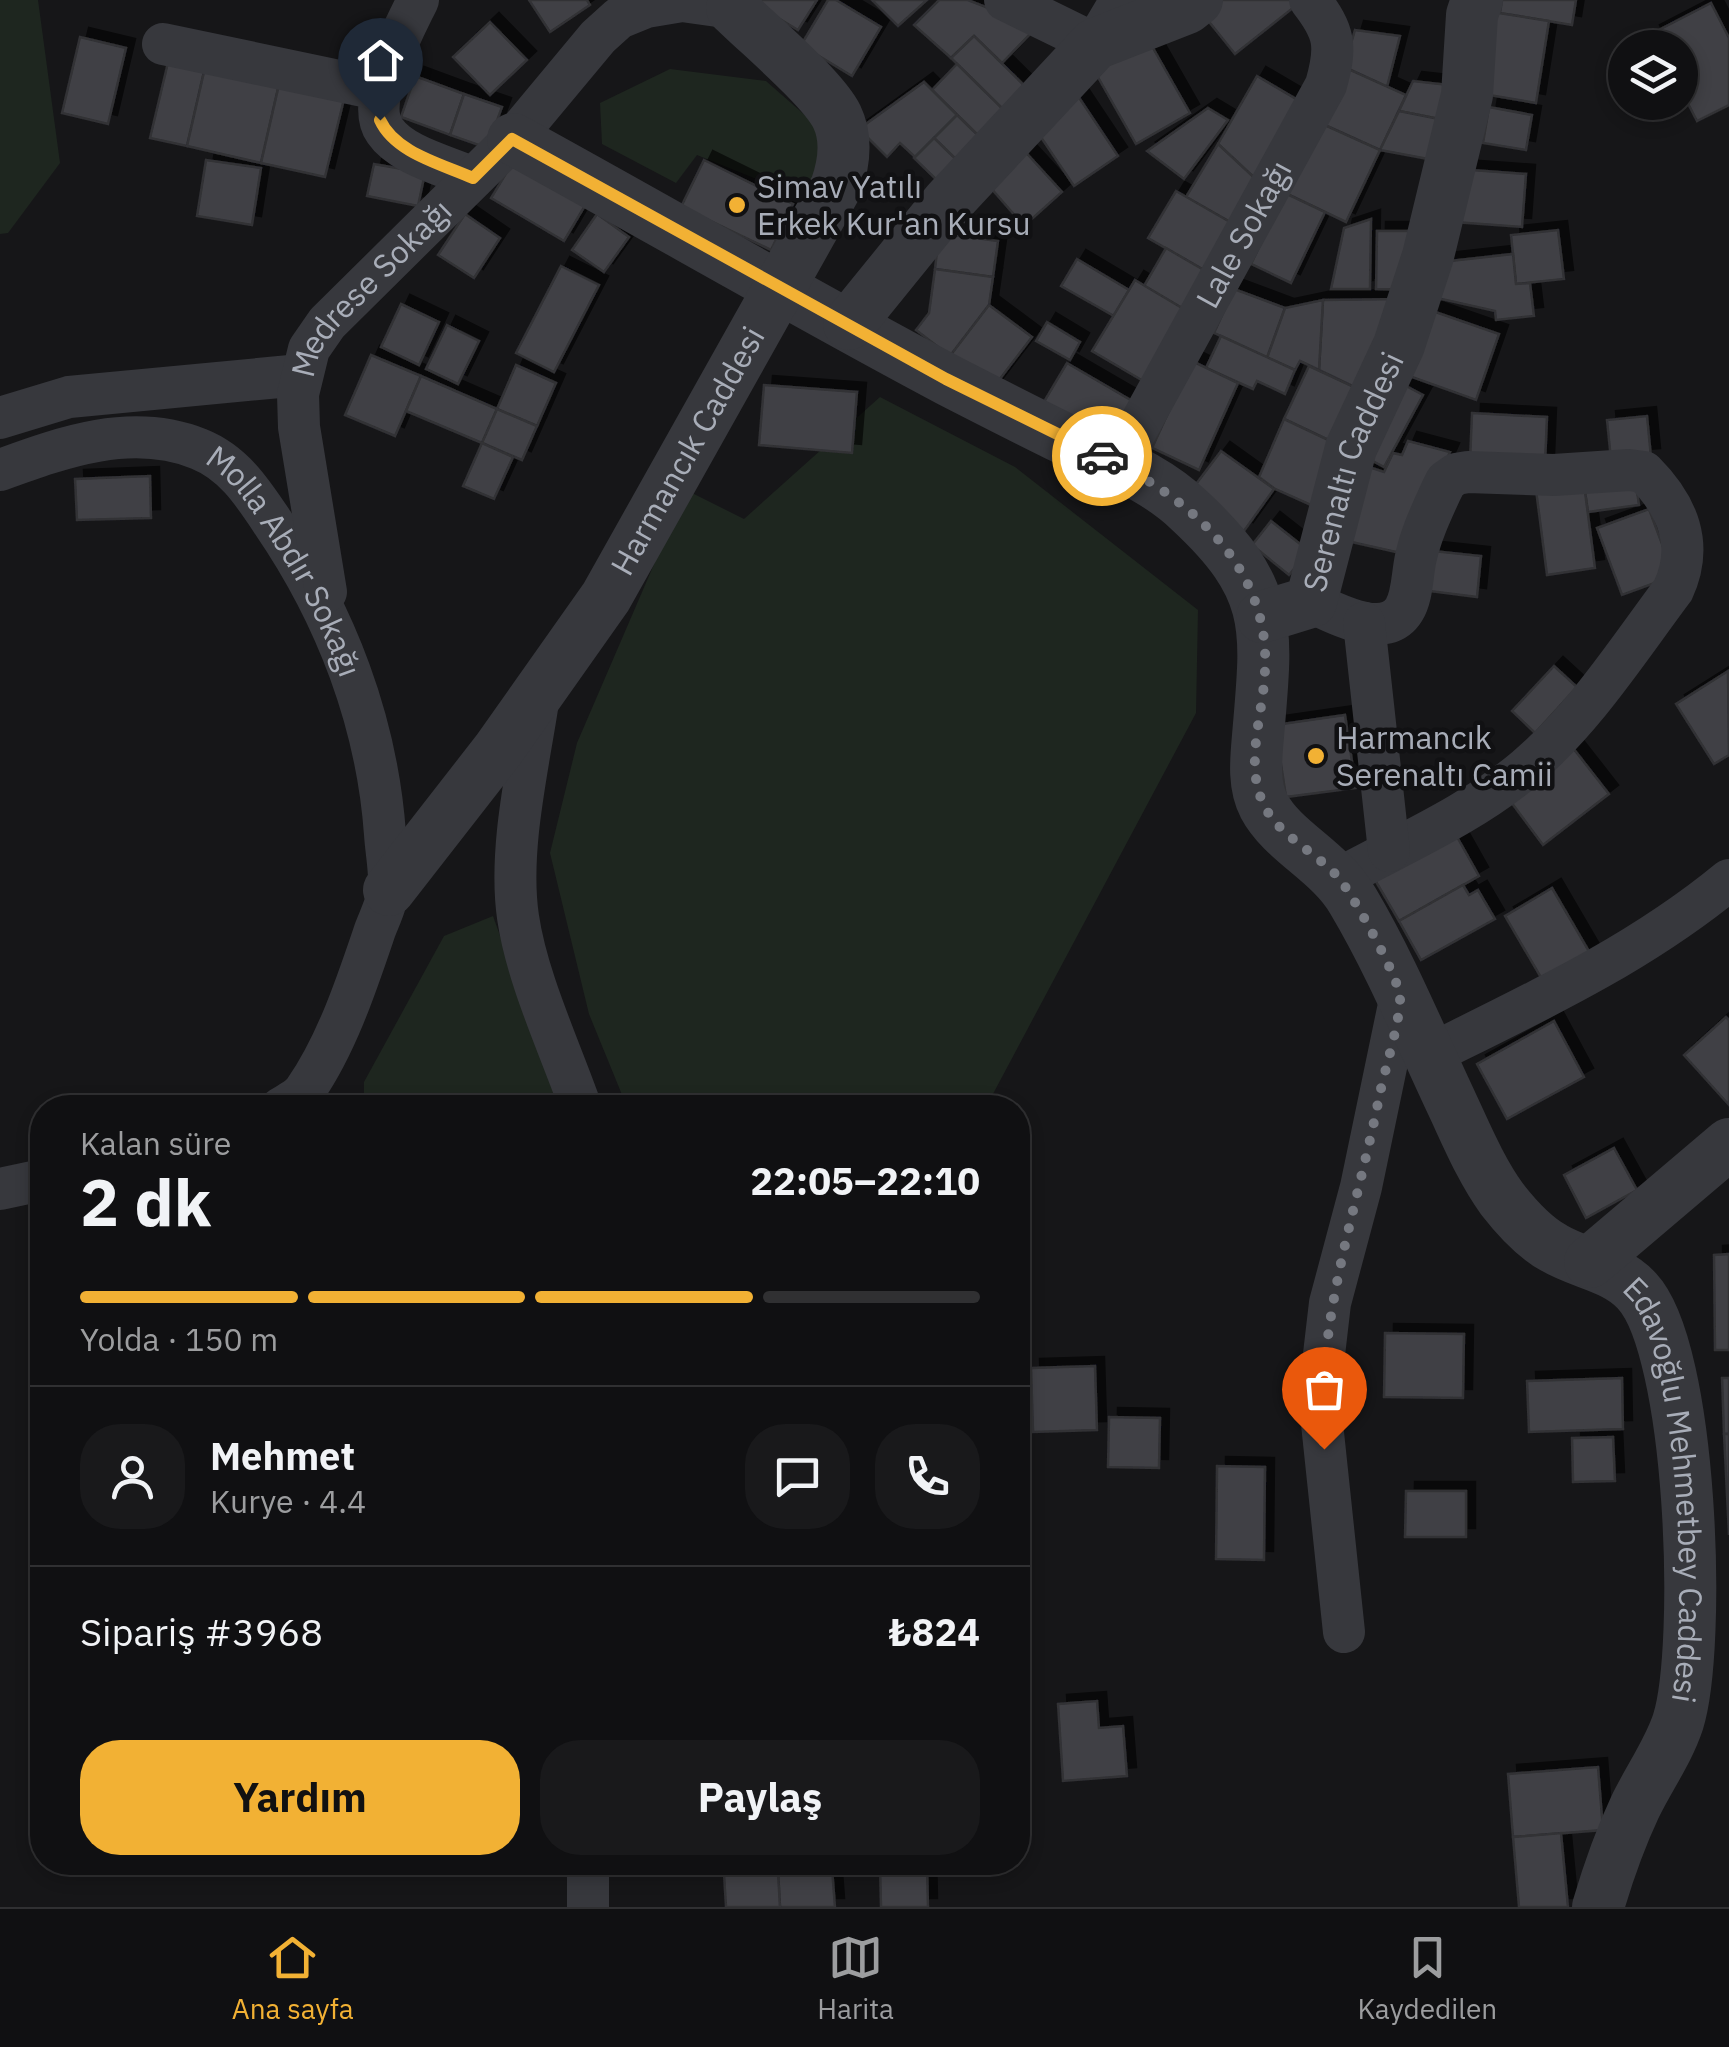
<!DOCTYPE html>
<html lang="tr">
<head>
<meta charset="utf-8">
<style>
	body { margin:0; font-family:"IBM Plex Sans",sans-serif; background:#19191b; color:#f1f3f6; height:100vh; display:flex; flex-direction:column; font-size:38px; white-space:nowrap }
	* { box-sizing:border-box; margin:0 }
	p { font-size:32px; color:#9c9d9f }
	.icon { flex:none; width:55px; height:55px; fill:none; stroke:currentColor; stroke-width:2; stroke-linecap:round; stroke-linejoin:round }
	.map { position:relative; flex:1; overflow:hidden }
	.details { position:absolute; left:30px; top:1095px; width:1000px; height:780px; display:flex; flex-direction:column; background:#101012; border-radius:40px; box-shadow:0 5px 15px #0003,0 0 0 2px #303032 }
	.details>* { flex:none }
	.buttons { position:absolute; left:1608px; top:30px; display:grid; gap:20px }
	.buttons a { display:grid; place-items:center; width:90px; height:90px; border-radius:50%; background:#101012; box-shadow:0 5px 15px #0003,0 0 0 2px #303032; font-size:50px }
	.pin { position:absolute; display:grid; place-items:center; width:85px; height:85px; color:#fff; margin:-102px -42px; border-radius:50% 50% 50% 0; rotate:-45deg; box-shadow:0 0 10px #0007 }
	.pin .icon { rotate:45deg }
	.courier { position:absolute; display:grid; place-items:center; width:100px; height:100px; margin:-50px; border:8px solid #f2b134; border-radius:50%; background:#fff; color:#222; box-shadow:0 2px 12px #0007 }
	.summary em { font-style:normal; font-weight:800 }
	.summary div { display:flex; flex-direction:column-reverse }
	.summary { display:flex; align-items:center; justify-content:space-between; height:170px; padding:0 50px }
	h1 { font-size:65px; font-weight:800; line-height:75px }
	.bar { display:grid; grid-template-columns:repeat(4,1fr); gap:15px 10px; align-content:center; height:120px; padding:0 50px }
	.bar i { height:12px; border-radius:8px; background:#303032 }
	.bar .selected { background:#f2b134 }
	.bar p { grid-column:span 4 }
	.line { display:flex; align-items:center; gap:25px; padding:0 50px; border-top:2px solid #303032 }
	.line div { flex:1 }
	.round { display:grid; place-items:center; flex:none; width:105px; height:105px; border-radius:40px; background:#19191b }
	.button { display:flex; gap:20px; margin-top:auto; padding:20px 50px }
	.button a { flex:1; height:115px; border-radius:40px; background:#f2b134; color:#111; font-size:40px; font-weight:800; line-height:115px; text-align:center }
	.button a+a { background:#19191b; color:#f1f3f6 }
	.tabs { display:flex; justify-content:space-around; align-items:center; height:140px; border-top:2px solid #303032; background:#101012; font-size:28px; color:#9c9d9f }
	.tabs a { display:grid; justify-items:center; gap:5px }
	.tabs .selected { color:#f2b134 }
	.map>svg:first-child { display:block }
	.green { fill:#1e261f }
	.building { fill:#404145; stroke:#303034; stroke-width:2.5; filter:url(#shadow) }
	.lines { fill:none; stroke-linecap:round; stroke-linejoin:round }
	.minor { stroke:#37383d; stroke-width:42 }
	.tertiary { stroke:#37383d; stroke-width:52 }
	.done { stroke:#757880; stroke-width:10; stroke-dasharray:0 18 }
	.route { stroke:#f2b134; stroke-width:12 }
	.poi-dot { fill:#f2b134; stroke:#111113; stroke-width:4 }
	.labels { text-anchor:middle; stroke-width:9; stroke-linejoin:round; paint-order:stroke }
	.poi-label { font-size:32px; fill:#a8adb8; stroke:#111113; text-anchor:start }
	.street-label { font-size:32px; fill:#a8adb8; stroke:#111113 }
</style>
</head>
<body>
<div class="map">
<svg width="1729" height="1907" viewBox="0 0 1729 1907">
	<defs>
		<filter id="shadow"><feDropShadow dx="9" dy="-9" stdDeviation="0" flood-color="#0009"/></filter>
	</defs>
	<rect width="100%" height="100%" fill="#161618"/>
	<g class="green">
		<path d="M 0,0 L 38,0 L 60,163 L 8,233 L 0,234 Z"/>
		<path d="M 670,69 L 766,81 L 823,131 L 824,168 L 796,195 L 697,155 L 676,183 L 602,144 L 600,103 Z"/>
		<path d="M 880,397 L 1015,467 L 1198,610 L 1196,713 L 986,1107 L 627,1107 L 589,1014 L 550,853 L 577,743 L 686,490 L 744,519 Z"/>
		<path d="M 493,916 L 561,1107 L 364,1108 L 364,1082 L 444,936 Z"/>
	</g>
	<g class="building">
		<path d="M 529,0 L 587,0 L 590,5 L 550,32 Z"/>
		<path d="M 758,0 L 817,0 L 798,30 L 755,4 Z"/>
		<path d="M 828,0 L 836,0 L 881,27 L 852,76 L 801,45 Z"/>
		<path d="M 872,0 L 927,0 L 898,26 Z"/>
		<path d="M 939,0 L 968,0 L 1037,27 L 1002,63 L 974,36 L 951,58 L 914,25 Z"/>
		<path d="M 1216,0 L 1294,0 L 1298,4 L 1235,54 L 1202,13 Z"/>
		<path d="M 1502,0 L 1576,0 L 1572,25 L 1500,13 Z"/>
		<path d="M 1711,3 L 1729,38 L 1729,105 L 1697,121 L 1680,88 L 1680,48 L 1658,48 L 1651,34 Z"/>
		<path d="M 1486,11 L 1549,21 L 1536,103 L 1483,94 Z"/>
		<path d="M 490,22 L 527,60 L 490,95 L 453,57 Z"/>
		<path d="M 1355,30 L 1400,36 L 1387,87 L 1344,67 Z"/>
		<path d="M 974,36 L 1037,98 L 1015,121 L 951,58 Z"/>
		<path d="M 80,37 L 126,48 L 108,124 L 62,113 Z"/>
		<path d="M 1149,41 L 1190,113 L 1136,144 L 1095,72 Z"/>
		<path d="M 170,54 L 206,63 L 187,146 L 150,138 Z"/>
		<path d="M 206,63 L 280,80 L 261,163 L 187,146 Z"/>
		<path d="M 957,64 L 1015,121 L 989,146 L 932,90 Z"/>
		<path d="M 1344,67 L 1406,95 L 1380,150 L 1318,122 Z"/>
		<path d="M 415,76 L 464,94 L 450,135 L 401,117 Z"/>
		<path d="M 1257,76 L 1308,106 L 1261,184 L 1218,144 Z"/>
		<path d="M 280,80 L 345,95 L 325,177 L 261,163 Z"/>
		<path d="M 1413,81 L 1458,86 L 1454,122 L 1399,111 Z"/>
		<path d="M 924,82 L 957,115 L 915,157 L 900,143 L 887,157 L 859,129 Z"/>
		<path d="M 1076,93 L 1118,156 L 1074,186 L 1032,124 Z"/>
		<path d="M 464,94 L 502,107 L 487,148 L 450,135 Z"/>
		<path d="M 1489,107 L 1532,115 L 1526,150 L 1483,143 Z"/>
		<path d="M 1208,108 L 1228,120 L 1184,179 L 1147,151 Z"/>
		<path d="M 1399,111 L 1454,122 L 1444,162 L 1380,150 Z"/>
		<path d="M 957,115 L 990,147 L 967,170 L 934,138 Z"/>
		<path d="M 1318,122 L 1380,150 L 1346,222 L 1285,193 Z"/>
		<path d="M 934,138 L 967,170 L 947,190 L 914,158 Z"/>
		<path d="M 1218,144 L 1261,184 L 1237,226 L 1186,197 Z"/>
		<path d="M 1020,146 L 1062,192 L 1024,226 L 983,179 Z"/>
		<path d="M 206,160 L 261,168 L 252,225 L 197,216 Z"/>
		<path d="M 704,160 L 793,204 L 771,250 L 681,207 Z"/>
		<path d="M 513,162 L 586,204 L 564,241 L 491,198 Z"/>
		<path d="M 374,164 L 425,173 L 418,206 L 367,196 Z"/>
		<path d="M 1458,169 L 1526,174 L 1522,227 L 1454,222 Z"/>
		<path d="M 1176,191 L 1237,226 L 1209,273 L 1148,238 Z"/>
		<path d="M 1285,193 L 1325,212 L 1291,283 L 1251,264 Z"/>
		<path d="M 465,214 L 500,238 L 474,278 L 438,255 Z"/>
		<path d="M 597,214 L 629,237 L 604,272 L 572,250 Z"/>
		<path d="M 1371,219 L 1370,289 L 1331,289 L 1344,228 Z"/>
		<path d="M 1558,230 L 1564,279 L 1516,284 L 1511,235 Z"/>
		<path d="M 1377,231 L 1413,231 L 1412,290 L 1376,289 Z"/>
		<path d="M 939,233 L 998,241 L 993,277 L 935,269 Z"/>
		<path d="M 1166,248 L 1209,273 L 1187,311 L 1144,286 Z"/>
		<path d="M 1513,254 L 1516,284 L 1530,283 L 1534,316 L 1496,320 L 1495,311 L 1428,296 L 1432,263 Z"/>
		<path d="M 1077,259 L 1129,290 L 1114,316 L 1061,286 Z"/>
		<path d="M 561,266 L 599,285 L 554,372 L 516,353 Z"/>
		<path d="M 935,269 L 993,277 L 989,305 L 950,356 L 916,330 L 929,313 Z"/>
		<path d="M 1135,280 L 1187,311 L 1145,382 L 1092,351 Z"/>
		<path d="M 1234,289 L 1285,308 L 1267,358 L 1214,333 Z"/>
		<path d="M 1402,299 L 1367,393 L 1319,370 L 1323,300 Z"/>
		<path d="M 1323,300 L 1319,370 L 1300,361 L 1295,370 L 1267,358 L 1285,308 Z"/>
		<path d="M 401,304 L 439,322 L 419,365 L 381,347 Z"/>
		<path d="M 989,305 L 1032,337 L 993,388 L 950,356 Z"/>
		<path d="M 1421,307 L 1499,334 L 1476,400 L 1398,372 Z"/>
		<path d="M 1047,322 L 1080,342 L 1070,360 L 1036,341 Z"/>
		<path d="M 447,325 L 479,341 L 458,384 L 426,369 Z"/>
		<path d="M 1221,336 L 1295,370 L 1285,394 L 1257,381 L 1253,389 L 1206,368 Z"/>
		<path d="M 371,355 L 421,376 L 395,436 L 345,415 Z"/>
		<path d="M 1192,361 L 1238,383 L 1199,470 L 1152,448 Z"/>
		<path d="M 1067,363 L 1134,402 L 1109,444 L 1042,405 Z"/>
		<path d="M 516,365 L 556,383 L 537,426 L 497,409 Z"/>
		<path d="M 1309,366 L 1367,393 L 1341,446 L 1284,419 Z"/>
		<path d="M 421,376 L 497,409 L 482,443 L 406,411 Z"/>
		<path d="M 1395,380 L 1423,395 L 1384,467 L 1356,452 Z"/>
		<path d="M 764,385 L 857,392 L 852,453 L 759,445 Z"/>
		<path d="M 497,409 L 537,426 L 522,460 L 482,443 Z"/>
		<path d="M 1472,413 L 1547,417 L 1545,464 L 1470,460 Z"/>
		<path d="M 1647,416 L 1651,457 L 1611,460 L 1607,420 Z"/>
		<path d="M 1284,419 L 1341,446 L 1322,510 L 1275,489 L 1259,477 Z"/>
		<path d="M 1408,441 L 1450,452 L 1405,554 L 1338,539 L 1354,462 L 1384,472 L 1393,453 L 1402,455 Z"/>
		<path d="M 482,443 L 513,457 L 494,499 L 463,486 Z"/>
		<path d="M 1221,451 L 1274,489 L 1244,531 L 1190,492 Z"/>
		<path d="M 150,476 L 151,518 L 77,520 L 75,479 Z"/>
		<path d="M 1635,477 L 1639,505 L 1588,512 L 1584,484 Z"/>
		<path d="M 1584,484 L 1595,568 L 1547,575 L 1536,490 Z"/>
		<path d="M 1649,509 L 1674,576 L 1622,595 L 1597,528 Z"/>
		<path d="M 1271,521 L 1309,551 L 1289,575 L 1252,545 Z"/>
		<path d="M 1433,551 L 1481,556 L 1477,597 L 1429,591 Z"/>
		<path d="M 1554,666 L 1577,687 L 1535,733 L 1512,711 Z"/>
		<path d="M 1728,671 L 1729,755 L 1714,764 L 1676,704 Z"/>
		<path d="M 1345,715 L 1356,788 L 1286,797 L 1275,725 Z"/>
		<path d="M 1573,748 L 1609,794 L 1543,845 L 1508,798 Z"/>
		<path d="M 1456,835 L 1479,876 L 1399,921 L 1375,880 Z"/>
		<path d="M 1463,885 L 1469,895 L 1478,890 L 1495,919 L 1421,960 L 1399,921 Z"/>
		<path d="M 1552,888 L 1590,953 L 1543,981 L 1505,916 Z"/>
		<path d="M 1726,1017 L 1729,1020 L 1729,1105 L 1684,1055 Z"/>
		<path d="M 1554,1021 L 1584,1077 L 1507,1119 L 1477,1064 Z"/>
		<path d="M 1614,1148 L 1637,1190 L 1586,1218 L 1564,1175 Z"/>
		<path d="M 1729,1254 L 1729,1350 L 1715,1350 L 1714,1255 Z"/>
		<path d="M 1385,1333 L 1464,1334 L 1463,1398 L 1384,1397 Z"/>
		<path d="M 1095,1366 L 1097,1430 L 1033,1432 L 1031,1368 Z"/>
		<path d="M 1622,1378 L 1623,1429 L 1529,1432 L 1527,1381 Z"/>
		<path d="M 1722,1378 L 1729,1378 L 1729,1434 L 1724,1434 Z"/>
		<path d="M 1109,1417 L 1160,1418 L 1159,1468 L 1108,1467 Z"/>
		<path d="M 1724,1434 L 1729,1434 L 1729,1535 Z"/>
		<path d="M 1613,1437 L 1615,1481 L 1573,1482 L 1572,1438 Z"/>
		<path d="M 1217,1466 L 1265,1467 L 1264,1560 L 1216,1559 Z"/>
		<path d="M 1406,1491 L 1466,1491 L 1466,1537 L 1405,1537 Z"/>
		<path d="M 1097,1701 L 1099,1728 L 1123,1726 L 1127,1776 L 1063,1781 L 1058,1704 Z"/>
		<path d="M 1598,1767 L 1603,1830 L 1513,1837 L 1508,1774 Z"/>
		<path d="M 1561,1833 L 1568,1907 L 1519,1907 L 1513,1837 Z"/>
		<path d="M 927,1864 L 928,1907 L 881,1907 L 880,1866 Z"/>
		<path d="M 832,1868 L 835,1907 L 780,1907 L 778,1871 Z"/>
		<path d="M 778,1871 L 780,1907 L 726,1907 L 724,1874 Z"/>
	</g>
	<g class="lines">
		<g class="minor">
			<path d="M 418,0 C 404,29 364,102 385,131 C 402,156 447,166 473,178"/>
			<path d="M 1005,0 L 1095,44 L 1121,0"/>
			<path d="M 163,44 L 382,90"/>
			<path d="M 0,418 L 69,397 L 301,375"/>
			<path id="s1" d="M 1118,464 L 1326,85 C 1337,46 1335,32 1310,0"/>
			<path id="s2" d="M 0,470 C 63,447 132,422 199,449 C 234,463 253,493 273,523 C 336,615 377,722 385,834 C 386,851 390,870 389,887 C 388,901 380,917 375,930 C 357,983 337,1044 305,1090 C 300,1098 289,1103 281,1108"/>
			<path id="s3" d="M 326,592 L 299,427 L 298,394 L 309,349 L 327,323 L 513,139 L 598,37 L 619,18 L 646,7 L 682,1 L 732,8"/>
			<path d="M 1311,602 C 1334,613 1385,641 1404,610 C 1413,596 1412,573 1416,557 C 1421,534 1431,513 1441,491 L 1446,481 L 1456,474 L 1468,472 L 1554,475 L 1629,470 L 1644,472 C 1678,506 1694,545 1673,590 C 1628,650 1584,719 1526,768 C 1472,814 1402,844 1340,878"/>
			<path d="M 1364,623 L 1389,851"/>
			<path d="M 539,695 C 529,764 508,848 518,917 C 527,979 560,1048 581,1108"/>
			<path d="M 1429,1055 C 1534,1003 1638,955 1729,880"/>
			<path d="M 0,1189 L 42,1180"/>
			<path d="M 1344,1632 L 1321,1414 L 1323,1363 L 1330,1303 L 1361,1187 L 1401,995"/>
			<path d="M 588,1907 L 588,1862"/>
		</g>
		<g class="tertiary">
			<path id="s4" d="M 513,139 C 659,219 803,303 950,381 C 989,401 1028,421 1067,440 C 1110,461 1155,477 1190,511 C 1275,590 1267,629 1258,736 C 1256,759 1253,785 1264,806 C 1283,842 1330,861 1353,901 C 1391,965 1420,1036 1452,1104 C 1467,1136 1481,1170 1502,1199 C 1516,1217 1534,1237 1554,1248 C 1581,1264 1615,1267 1637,1291 C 1692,1350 1702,1645 1678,1722 C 1668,1752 1649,1778 1635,1807 C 1620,1839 1608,1873 1598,1907"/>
			<path d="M 849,324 L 948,202 L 1095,44 L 1187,8 L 1197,0"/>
			<path id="s5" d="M 1262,617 L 1311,602 L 1351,448 L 1399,345 L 1428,256 L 1467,95 L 1472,15 L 1477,0"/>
			<path id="s6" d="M 389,890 L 498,750 L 606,597 L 836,187 C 844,164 848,140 837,117 C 823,88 757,33 732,8 L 736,0"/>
			<path d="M 1590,1262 L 1729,1144"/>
		</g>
	</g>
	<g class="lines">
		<path class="done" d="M 1102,456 C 1188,496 1270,566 1265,669 C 1264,712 1244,762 1263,803 C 1277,835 1316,852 1338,877 C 1351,891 1400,980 1400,997 C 1401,1018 1385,1069 1380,1093 C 1356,1215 1315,1323 1324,1449"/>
		<path class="route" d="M 380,120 C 395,153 442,164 473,178 L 512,139 L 946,379 L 1102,456"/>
	</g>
	<g class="poi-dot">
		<circle cx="737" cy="205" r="10"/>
		<circle cx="1316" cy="756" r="10"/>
	</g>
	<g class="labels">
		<g class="poi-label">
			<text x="757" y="198">Simav Yatılı<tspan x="757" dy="37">Erkek Kur'an Kursu</tspan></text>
			<text x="1336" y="749">Harmancık<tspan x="1336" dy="37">Serenaltı Camii</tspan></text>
		</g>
		<g class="street-label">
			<text dy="11" stroke="none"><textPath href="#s1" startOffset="262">Lale Sokağı</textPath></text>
			<text dy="11" stroke="none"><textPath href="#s3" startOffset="332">Medrese Sokağı</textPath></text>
			<text dy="11" stroke="none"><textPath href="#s6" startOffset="532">Harmancık Caddesi</textPath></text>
			<text dy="11" stroke="none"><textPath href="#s5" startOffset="188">Serenaltı Caddesi</textPath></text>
			<text dy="11" stroke="none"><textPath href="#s2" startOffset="350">Molla Abdır Sokağı</textPath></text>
			<text dy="11" stroke="none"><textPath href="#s4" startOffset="1928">Edavoğlu Mehmetbey Caddesi</textPath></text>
		</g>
	</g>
</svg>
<div class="buttons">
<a><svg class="icon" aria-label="layers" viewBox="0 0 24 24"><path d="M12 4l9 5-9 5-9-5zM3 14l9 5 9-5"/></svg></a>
</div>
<div class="pin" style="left:1324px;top:1449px;background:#ea580c"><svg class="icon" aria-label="bag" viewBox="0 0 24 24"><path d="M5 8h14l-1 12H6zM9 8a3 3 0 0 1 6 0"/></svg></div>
<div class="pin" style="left:380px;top:120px;background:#1f2937"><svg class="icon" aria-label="home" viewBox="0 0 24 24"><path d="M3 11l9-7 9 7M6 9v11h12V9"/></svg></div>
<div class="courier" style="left:1102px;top:456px"><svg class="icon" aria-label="car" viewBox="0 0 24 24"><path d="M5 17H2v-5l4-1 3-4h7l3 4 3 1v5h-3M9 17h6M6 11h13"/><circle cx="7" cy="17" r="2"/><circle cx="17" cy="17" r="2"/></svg></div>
<section class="details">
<div class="summary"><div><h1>2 dk</h1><p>Kalan süre</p></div><em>22:05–22:10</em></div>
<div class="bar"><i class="selected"></i><i class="selected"></i><i class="selected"></i><i></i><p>Yolda · 150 m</p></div>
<div class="line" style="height:180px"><a class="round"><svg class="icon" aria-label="person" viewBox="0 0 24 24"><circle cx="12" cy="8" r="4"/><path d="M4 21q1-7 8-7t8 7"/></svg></a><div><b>Mehmet</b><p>Kurye · 4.4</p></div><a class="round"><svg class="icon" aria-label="chat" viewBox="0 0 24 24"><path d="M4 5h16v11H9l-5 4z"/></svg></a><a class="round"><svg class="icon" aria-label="phone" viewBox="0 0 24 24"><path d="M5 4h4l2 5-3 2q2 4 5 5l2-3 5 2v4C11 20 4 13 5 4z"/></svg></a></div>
<div class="line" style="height:130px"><div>Sipariş #3968</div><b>₺824</b></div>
<div class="button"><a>Yardım</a><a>Paylaş</a></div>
</section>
</div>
<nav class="tabs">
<a class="selected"><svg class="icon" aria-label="home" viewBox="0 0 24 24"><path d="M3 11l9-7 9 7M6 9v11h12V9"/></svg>Ana sayfa</a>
<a><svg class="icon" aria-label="map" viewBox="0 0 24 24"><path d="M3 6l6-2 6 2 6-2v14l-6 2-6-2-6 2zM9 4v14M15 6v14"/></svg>Harita</a>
<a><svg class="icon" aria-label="saved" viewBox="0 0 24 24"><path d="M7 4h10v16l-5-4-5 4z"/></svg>Kaydedilen</a>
</nav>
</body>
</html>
